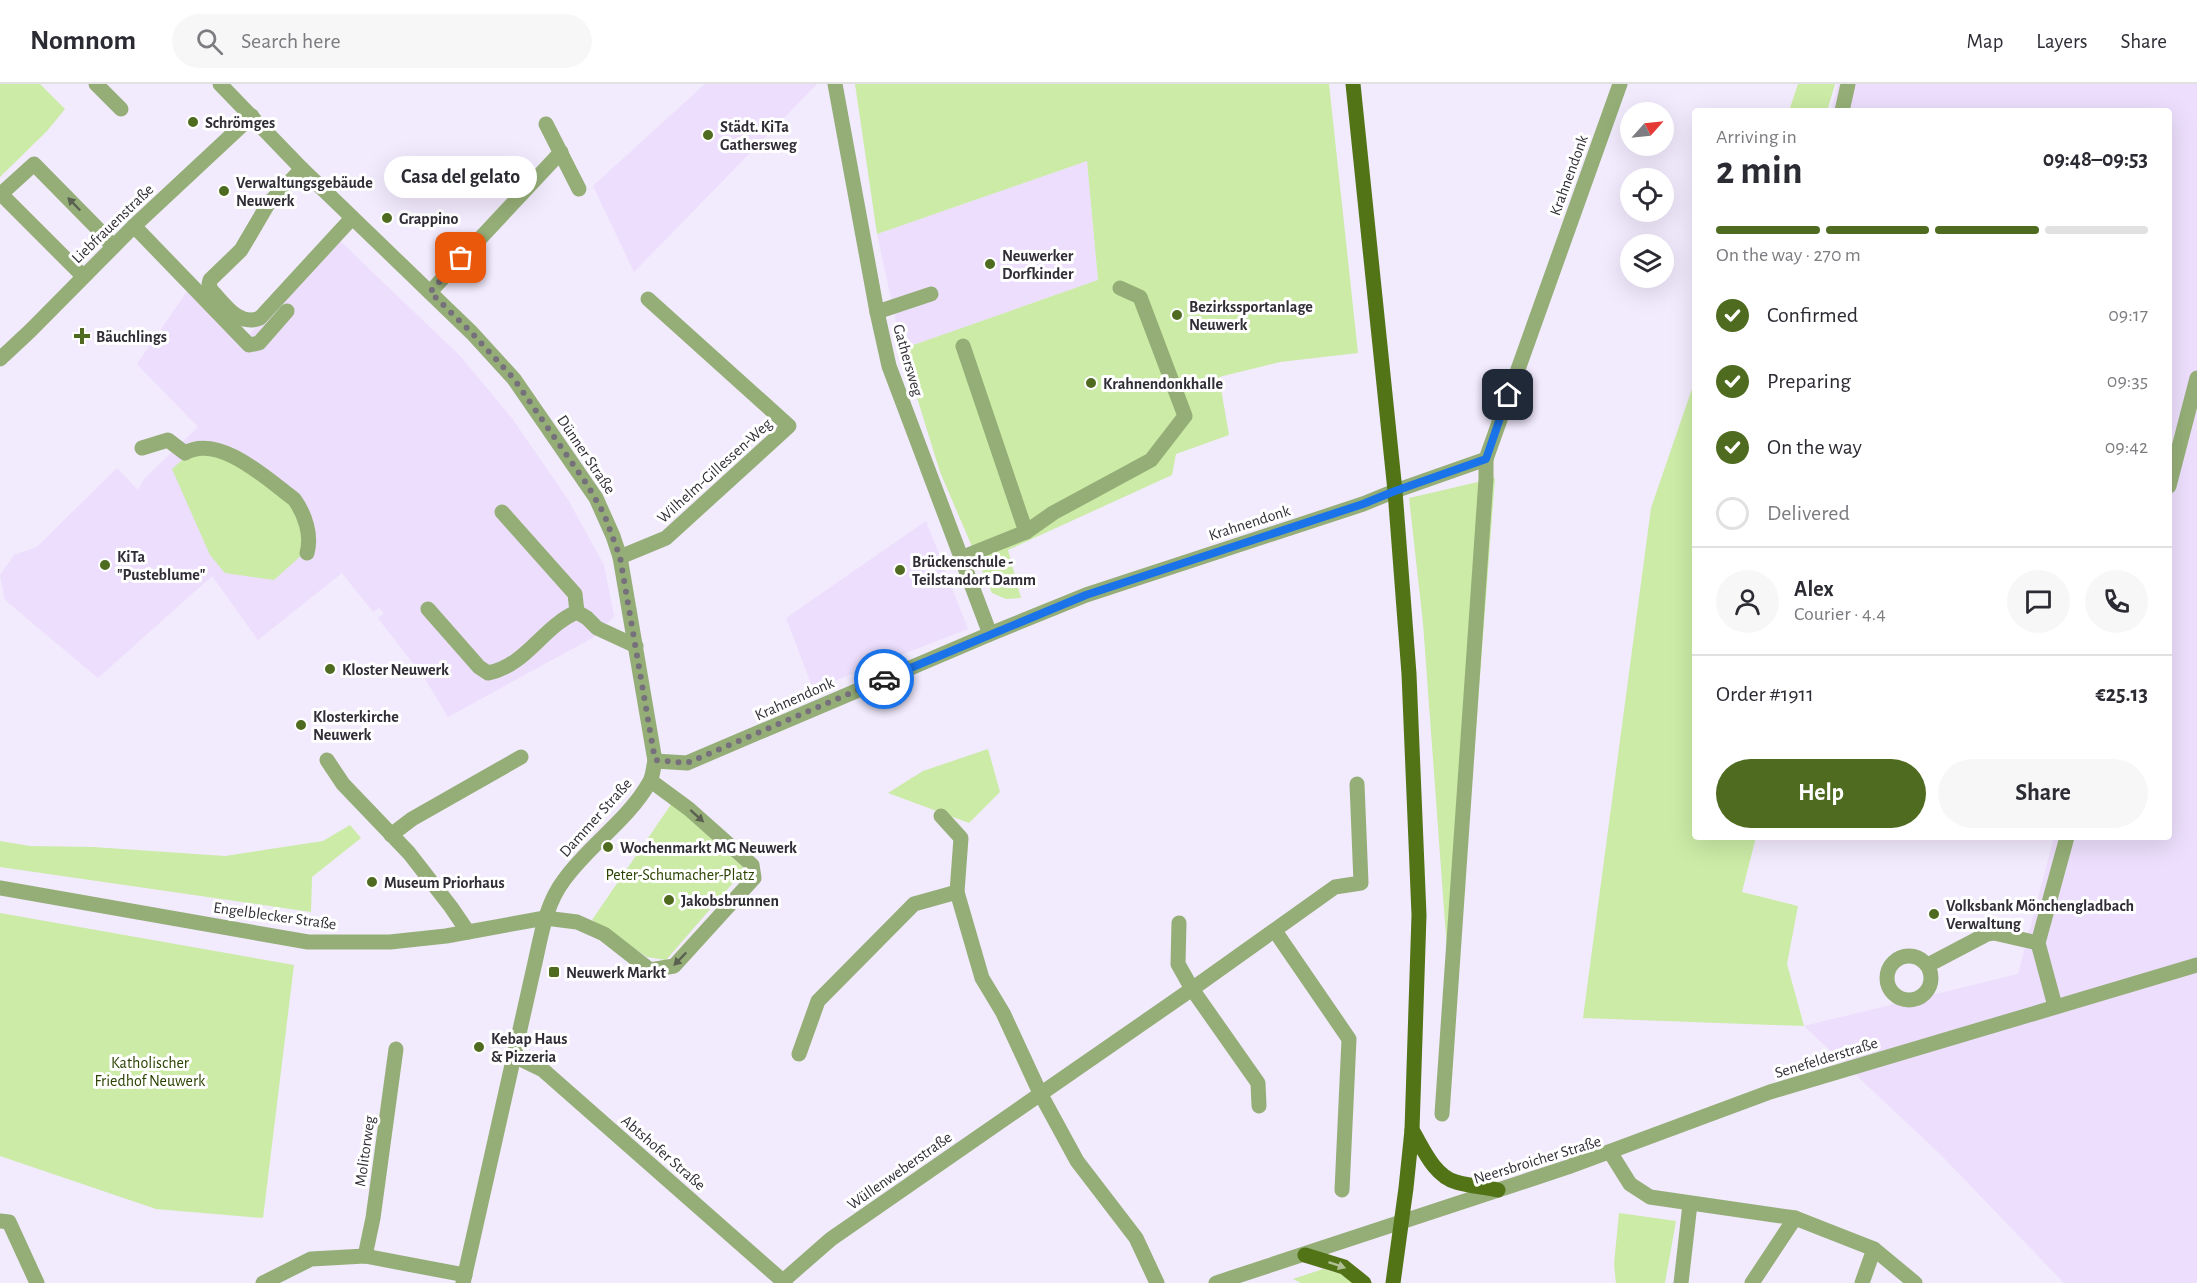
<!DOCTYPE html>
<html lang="en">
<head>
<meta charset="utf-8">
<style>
	body { margin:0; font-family:"Alegreya Sans",sans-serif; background:#f7f7f7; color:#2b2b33; height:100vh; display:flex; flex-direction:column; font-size:22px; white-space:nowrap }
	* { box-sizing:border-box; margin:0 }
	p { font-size:20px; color:#7c7c81 }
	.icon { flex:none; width:33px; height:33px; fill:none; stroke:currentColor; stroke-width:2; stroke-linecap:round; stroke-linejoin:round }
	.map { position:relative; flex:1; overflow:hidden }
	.details { position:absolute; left:1692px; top:24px; width:480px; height:732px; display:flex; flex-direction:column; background:#fff; border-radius:6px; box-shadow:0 6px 24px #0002 }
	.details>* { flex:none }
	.needle { width:39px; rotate:63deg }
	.tools { position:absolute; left:1620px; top:18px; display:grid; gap:12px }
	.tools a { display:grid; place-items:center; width:54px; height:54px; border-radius:50%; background:#fff; box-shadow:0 6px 24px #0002; font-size:30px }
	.pin { position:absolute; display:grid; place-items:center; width:51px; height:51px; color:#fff; margin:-26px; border-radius:12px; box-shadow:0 3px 9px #0006 }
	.courier { position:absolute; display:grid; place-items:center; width:60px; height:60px; margin:-30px; border:4px solid #1a73e8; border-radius:50%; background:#fff; color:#222; box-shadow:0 2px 8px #0007 }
	.bubble { position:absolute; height:42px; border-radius:21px; background:#fff; box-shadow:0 6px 24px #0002; font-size:20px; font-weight:600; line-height:42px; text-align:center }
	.overview em { font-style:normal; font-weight:600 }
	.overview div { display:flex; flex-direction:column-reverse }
	.overview { display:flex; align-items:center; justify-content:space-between; height:102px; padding:0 24px }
	h1 { font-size:39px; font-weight:600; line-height:45px }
	.bar { display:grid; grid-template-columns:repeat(4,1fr); gap:9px 6px; align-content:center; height:72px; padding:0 24px }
	.bar i { height:8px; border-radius:4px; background:#e1e1e2 }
	.bar .active { background:#4e6b20 }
	.bar p { grid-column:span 4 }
	.line { display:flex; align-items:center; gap:15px; padding:0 24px; border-top:2px solid #e1e1e2 }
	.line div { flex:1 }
	.round { display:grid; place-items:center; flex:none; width:63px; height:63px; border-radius:32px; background:#f7f7f7 }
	ol { padding:0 24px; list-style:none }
	li { display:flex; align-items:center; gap:18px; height:66px }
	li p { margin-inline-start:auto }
	li .icon { padding:6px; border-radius:50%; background:#4e6b20; color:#fff; stroke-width:4 }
	li:last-child { color:#7c7c81 }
	li i { width:33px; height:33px; border:3px solid #e1e1e2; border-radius:50% }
	.cta { display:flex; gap:12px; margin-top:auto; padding:12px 24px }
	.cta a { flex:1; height:69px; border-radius:36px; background:#4e6b20; color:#fff; font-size:24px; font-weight:600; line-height:69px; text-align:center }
	.cta a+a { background:#f7f7f7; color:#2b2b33 }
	header { display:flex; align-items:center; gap:36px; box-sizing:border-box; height:84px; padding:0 30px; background:#fff; border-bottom:2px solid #e1e1e2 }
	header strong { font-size:28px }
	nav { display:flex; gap:33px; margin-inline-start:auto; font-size:21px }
	.search { width:420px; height:54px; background:#f7f7f7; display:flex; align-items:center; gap:15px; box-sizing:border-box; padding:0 21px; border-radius:33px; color:#7c7c81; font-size:22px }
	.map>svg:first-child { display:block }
	.built { fill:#ecdefc }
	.green { fill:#cbeba6 }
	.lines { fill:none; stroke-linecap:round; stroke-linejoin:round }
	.minor { stroke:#95ae77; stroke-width:15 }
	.major { stroke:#527416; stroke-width:15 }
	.oneway { fill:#5a6151 }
	.oneway2 { fill:#b1c096 }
	.done { stroke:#75707c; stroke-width:6; stroke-dasharray:0 10.8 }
	.route { stroke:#1a73e8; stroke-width:8 }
	.poi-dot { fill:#4e6b20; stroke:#fff; stroke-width:2 }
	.labels { text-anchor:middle; stroke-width:6; stroke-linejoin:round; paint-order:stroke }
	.poi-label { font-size:16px; font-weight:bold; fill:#322e37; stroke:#fff; text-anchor:start }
	.street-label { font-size:16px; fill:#322e37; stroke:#fff }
	.park-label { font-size:16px; fill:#2b4200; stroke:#fff }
</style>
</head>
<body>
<header>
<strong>Nomnom</strong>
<div class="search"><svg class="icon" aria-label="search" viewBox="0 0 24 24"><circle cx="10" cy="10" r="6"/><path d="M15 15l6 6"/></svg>Search here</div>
<nav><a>Map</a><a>Layers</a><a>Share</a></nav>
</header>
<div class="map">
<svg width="2197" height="1199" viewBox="0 0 2197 1199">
	<rect width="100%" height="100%" fill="#f2eafd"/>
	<g class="built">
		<path d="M 705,0 L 817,0 L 634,188 L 593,102 Z"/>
		<path d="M 1838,0 L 2197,0 L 2197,1199 L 2064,1199 L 1941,1071 L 1804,942 L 2018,890 L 2054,753 L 2169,753 L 2169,27 L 1831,27 Z"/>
		<path d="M 1087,77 L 1098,196 L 902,265 L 877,150 Z"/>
		<path d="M 339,156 L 461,273 L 511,333 L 567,414 L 604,481 L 614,532 L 594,553 L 448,633 L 417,581 L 415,582 L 378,534 L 384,529 L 379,524 L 373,528 L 342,489 L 258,556 L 212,492 L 98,594 L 5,516 L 0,491 L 14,471 L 37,463 L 117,384 L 138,406 L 144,395 L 198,343 L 137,280 L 188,206 L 240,260 Z"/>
		<path d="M 926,437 L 968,545 L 813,605 L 786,534 Z"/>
	</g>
	<g class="green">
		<path d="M 0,0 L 40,0 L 65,25 L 47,47 L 0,93 Z"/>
		<path d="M 855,0 L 1329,0 L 1358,269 L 1280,278 L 1219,293 L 1229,351 L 1176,370 L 1172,391 L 1008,466 L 1021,514 L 1006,515 L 992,509 L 940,388 L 902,265 L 1098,196 L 1087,77 L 877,150 Z"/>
		<path d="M 1798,0 L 1835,0 L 1827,27 L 1789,27 Z"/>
		<path d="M 1695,296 L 1695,753 L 1756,753 L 1742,808 L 1798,822 L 1787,880 L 1804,942 L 1583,934 L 1651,424 Z"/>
		<path d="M 188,371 L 228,373 L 296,425 L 305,468 L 274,496 L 225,489 L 210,471 L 172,385 Z"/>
		<path d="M 1495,394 L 1453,948 L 1423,539 L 1409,414 Z"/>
		<path d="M 988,665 L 1000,708 L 969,739 L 888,709 L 923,687 Z"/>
		<path d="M 672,719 L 745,785 L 666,876 L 647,873 L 592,836 Z"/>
		<path d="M 350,741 L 361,754 L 312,793 L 311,828 L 0,783 L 0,757 L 30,762 L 93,763 L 225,772 L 323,757 Z"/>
		<path d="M 0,829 L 294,881 L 263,1134 L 156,1125 L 0,1072 Z"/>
		<path d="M 1619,1129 L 1676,1137 L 1665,1199 L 1616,1199 L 1614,1180 Z"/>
		<path d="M 1323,1185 L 1341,1190 L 1354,1199 L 1301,1199 L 1293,1195 Z"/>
	</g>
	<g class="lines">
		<g class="minor">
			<path d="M 96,0 L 121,25"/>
			<path d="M 220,0 L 302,85 L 472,249 L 514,295 L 596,414 L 613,452 L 620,473 L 655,677 C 653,684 653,693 649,699 C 628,736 589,761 564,796 C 545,821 541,853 534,883 L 463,1199"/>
			<path d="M 835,0 L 877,228 L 889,282 L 990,550"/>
			<path d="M 1842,27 L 1848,0"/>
			<path d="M 546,40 L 579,105"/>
			<path d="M 302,85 L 268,120 L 241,166 L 210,196 L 209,200 L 211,206 C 225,220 238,243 260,234 L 352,134"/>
			<path d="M 134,142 L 249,261 L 259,259 L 287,227"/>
			<path d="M 83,192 L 1,110 L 34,80 L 100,147 L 113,163"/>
			<path d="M 430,208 L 561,68"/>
			<path d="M 877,228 L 931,210"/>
			<path d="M 0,275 L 30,247 L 134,142 L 252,32"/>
			<path d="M 142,364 L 168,356 L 185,369 C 219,349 268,396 294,415 C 305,430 312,451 307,469"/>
			<path d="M 2169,402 L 2197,294"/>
			<path d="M 502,428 L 575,510 L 577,528 L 587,534 L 597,544 L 636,562"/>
			<path d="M 1026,448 L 1053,429 L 1151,376 L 1185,332 L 1140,213 L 1120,204"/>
			<path d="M 620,473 L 666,454 L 789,342 L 648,215"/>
			<path d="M 961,474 L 1026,448 L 963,262"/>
			<path d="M 428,525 L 479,583 L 488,589 C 526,582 543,542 577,528"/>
			<path d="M 327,676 L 343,700 L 409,769 L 451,823 L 468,848"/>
			<path d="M 655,677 L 687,679 L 990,550 L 1086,511 L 1363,420 L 1395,407 L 1486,375 L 1620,0"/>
			<path d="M 941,732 L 961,754 L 957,808 L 982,894 L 1003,929 L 1040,1009 L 1077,1077 L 1136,1154 L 1157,1199"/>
			<path d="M 391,751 L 412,735 L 521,673"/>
			<path d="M 0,804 L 308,858 L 390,858 L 446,852 L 545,834 L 577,838 L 604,850 L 650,886 L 674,882 L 754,794 L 752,781 L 689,725 L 651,697"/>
			<path d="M 1179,839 L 1178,880 L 1192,905 L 1258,999 L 1259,1022"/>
			<path d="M 1275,847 L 1349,955 L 1342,1106"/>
			<circle cx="1909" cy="894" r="22"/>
			<path d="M 1928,881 L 1987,850 L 1994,849 L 2038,859"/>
			<path d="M 2055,922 L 2038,859 L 2067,753"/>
			<path d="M 799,970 L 818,917 L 914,820 L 957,808"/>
			<path d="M 514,972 L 543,986 L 785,1199"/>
			<path d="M 1442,1030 L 1486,395 L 1486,375"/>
			<path d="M 1610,1068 L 1630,1100 L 1650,1113 L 1795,1134 L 1874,1165 L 1915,1199"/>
			<path d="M 0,1137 L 9,1138 L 37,1199"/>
			<path d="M 365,1172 L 373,1134 L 396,965"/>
			<path d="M 783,1197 L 831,1155 L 1192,905 L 1335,803 L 1361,799 L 1357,700"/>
			<path d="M 263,1199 L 311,1175 L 365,1172 L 465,1191"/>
			<path d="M 1216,1199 L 1568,1083 L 1770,1008 L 2197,881"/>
			<path d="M 1681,1199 L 1690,1120"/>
			<path d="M 1752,1199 L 1795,1134"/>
			<path d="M 1862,1199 L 1874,1165"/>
		</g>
		<g class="major">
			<path d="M 1353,0 L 1395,407 L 1409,590 L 1419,831 L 1412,1046 L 1406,1104 L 1393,1199"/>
			<path d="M 1412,1046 C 1423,1064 1434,1092 1456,1098 C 1469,1102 1484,1103 1498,1106"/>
			<path d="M 1305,1171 L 1344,1183 L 1364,1199"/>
		</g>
	</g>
	<defs><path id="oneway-solid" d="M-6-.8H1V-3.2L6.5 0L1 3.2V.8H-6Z" transform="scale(1.5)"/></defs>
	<g class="oneway">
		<use href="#oneway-solid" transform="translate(74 120) rotate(-134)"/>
		<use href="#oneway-solid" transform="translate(697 732) rotate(42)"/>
		<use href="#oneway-solid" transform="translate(680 875) rotate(134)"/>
	</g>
	<use class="oneway2" href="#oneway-solid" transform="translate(1337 1181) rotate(19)"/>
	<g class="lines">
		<path class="done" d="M 461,174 L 430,208 L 472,249 L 514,295 L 588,402 L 604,430 L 620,473 L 655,676 L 687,679 L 884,595"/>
		<path class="route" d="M 884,595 L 1086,511 L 1363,420 L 1395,407 L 1486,375 L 1508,311"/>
	</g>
	<g class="poi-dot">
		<circle cx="193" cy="38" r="6"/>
		<circle cx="708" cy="51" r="6"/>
		<circle cx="224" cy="107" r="6"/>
		<circle cx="387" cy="134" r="6"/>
		<circle cx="990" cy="180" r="6"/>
		<circle cx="1177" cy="231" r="6"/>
		<path d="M79 243h6v6h6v6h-6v6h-6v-6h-6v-6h6z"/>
		<circle cx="1091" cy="299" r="6"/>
		<circle cx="105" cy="481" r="6"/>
		<circle cx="900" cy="486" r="6"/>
		<circle cx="330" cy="585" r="6"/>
		<circle cx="301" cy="641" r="6"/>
		<circle cx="608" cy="763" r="6"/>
		<circle cx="372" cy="798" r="6"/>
		<circle cx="669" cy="816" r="6"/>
		<circle cx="1934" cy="830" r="6"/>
		<rect x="548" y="882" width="12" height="12" rx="3"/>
		<circle cx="479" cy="963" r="6"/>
	</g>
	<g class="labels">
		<g class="poi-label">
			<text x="205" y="44">Schrömges</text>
			<text x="720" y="48">Städt. KiTa<tspan x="720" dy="18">Gathersweg</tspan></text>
			<text x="236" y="104">Verwaltungsgebäude<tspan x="236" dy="18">Neuwerk</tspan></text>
			<text x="399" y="140">Grappino</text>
			<text x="1002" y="177">Neuwerker<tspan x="1002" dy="18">Dorfkinder</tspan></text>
			<text x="1189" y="228">Bezirkssportanlage<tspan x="1189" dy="18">Neuwerk</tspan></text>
			<text x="96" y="258">Bäuchlings</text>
			<text x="1103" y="305">Krahnendonkhalle</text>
			<text x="117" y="478">KiTa<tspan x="117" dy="18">"Pusteblume"</tspan></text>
			<text x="912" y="483">Brückenschule -<tspan x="912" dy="18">Teilstandort Damm</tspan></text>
			<text x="342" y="591">Kloster Neuwerk</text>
			<text x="313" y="638">Klosterkirche<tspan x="313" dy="18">Neuwerk</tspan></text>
			<text x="620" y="769">Wochenmarkt MG Neuwerk</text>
			<text x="384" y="804">Museum Priorhaus</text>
			<text x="681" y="822">Jakobsbrunnen</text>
			<text x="1946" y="827">Volksbank Mönchengladbach<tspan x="1946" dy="18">Verwaltung</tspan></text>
			<text x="566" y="894">Neuwerk Markt</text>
			<text x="491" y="960">Kebap Haus<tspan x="491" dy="18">&amp; Pizzeria</tspan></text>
		</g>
		<g class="street-label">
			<text transform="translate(1568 91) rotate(-70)" y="6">Krahnendonk</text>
			<text transform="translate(112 139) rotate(-44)" y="6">Liebfrauenstraße</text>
			<text transform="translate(909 276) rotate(74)" y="6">Gathersweg</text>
			<text transform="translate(587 370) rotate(56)" y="6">Dünner Straße</text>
			<text transform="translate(714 386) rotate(-42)" y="6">Wilhelm-Gillessen-Weg</text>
			<text transform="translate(1249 438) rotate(-18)" y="6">Krahnendonk</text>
			<text transform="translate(794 614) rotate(-24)" y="6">Krahnendonk</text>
			<text transform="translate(595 733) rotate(-48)" y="6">Dammer Straße</text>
			<text transform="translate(275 831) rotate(8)" y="6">Engelblecker Straße</text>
			<text transform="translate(1826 973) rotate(-17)" y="6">Senefelderstraße</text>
			<text transform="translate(364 1067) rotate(-82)" y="6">Molitorweg</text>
			<text transform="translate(664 1068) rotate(41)" y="6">Abtshofer Straße</text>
			<text transform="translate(1537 1075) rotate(-17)" y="6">Neersbroicher Straße</text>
			<text transform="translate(899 1086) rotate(-35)" y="6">Wüllenweberstraße</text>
		</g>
		<g class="park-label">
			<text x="680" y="796">Peter-Schumacher-Platz</text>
			<text x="150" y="984">Katholischer<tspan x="150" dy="18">Friedhof Neuwerk</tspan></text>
		</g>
	</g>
</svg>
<div class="tools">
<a><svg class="needle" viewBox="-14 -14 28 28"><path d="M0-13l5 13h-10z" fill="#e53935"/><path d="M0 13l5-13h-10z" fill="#7c7c81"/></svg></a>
<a><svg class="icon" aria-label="locate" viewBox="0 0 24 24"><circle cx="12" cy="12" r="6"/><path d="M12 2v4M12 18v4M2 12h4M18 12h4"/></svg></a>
<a><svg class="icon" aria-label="layers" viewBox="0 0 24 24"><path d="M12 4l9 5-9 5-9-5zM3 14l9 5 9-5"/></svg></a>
</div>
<div class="pin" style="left:461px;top:174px;background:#ea580c"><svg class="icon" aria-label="bag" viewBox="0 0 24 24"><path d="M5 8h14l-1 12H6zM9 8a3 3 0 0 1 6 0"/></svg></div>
<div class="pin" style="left:1508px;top:311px;background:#1f2937"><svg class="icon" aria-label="home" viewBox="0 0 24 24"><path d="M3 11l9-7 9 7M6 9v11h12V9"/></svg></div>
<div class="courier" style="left:884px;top:595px"><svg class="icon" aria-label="car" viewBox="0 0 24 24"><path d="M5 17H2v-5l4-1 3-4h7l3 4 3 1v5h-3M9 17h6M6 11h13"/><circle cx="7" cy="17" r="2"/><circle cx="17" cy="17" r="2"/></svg></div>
<div class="bubble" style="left:384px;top:72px;width:153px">Casa del gelato</div>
<section class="details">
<div class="overview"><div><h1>2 min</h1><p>Arriving in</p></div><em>09:48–09:53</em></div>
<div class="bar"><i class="active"></i><i class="active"></i><i class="active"></i><i></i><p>On the way · 270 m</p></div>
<ol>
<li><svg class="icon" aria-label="check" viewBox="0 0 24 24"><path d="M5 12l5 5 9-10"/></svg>Confirmed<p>09:17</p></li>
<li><svg class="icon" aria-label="check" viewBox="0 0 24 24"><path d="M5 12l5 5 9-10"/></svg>Preparing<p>09:35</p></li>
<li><svg class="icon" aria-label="check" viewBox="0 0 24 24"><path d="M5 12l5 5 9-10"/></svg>On the way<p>09:42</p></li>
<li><i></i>Delivered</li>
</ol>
<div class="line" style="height:108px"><a class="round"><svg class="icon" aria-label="person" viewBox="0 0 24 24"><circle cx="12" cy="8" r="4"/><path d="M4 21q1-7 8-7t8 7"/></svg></a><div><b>Alex</b><p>Courier · 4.4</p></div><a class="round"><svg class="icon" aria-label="chat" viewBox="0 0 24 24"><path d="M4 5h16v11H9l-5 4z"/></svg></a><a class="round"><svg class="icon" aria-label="phone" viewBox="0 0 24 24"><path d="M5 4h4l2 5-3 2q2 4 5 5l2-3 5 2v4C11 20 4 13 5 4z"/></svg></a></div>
<div class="line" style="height:78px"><div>Order #1911</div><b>€25.13</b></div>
<div class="cta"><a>Help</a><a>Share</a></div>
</section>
</div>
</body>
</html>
